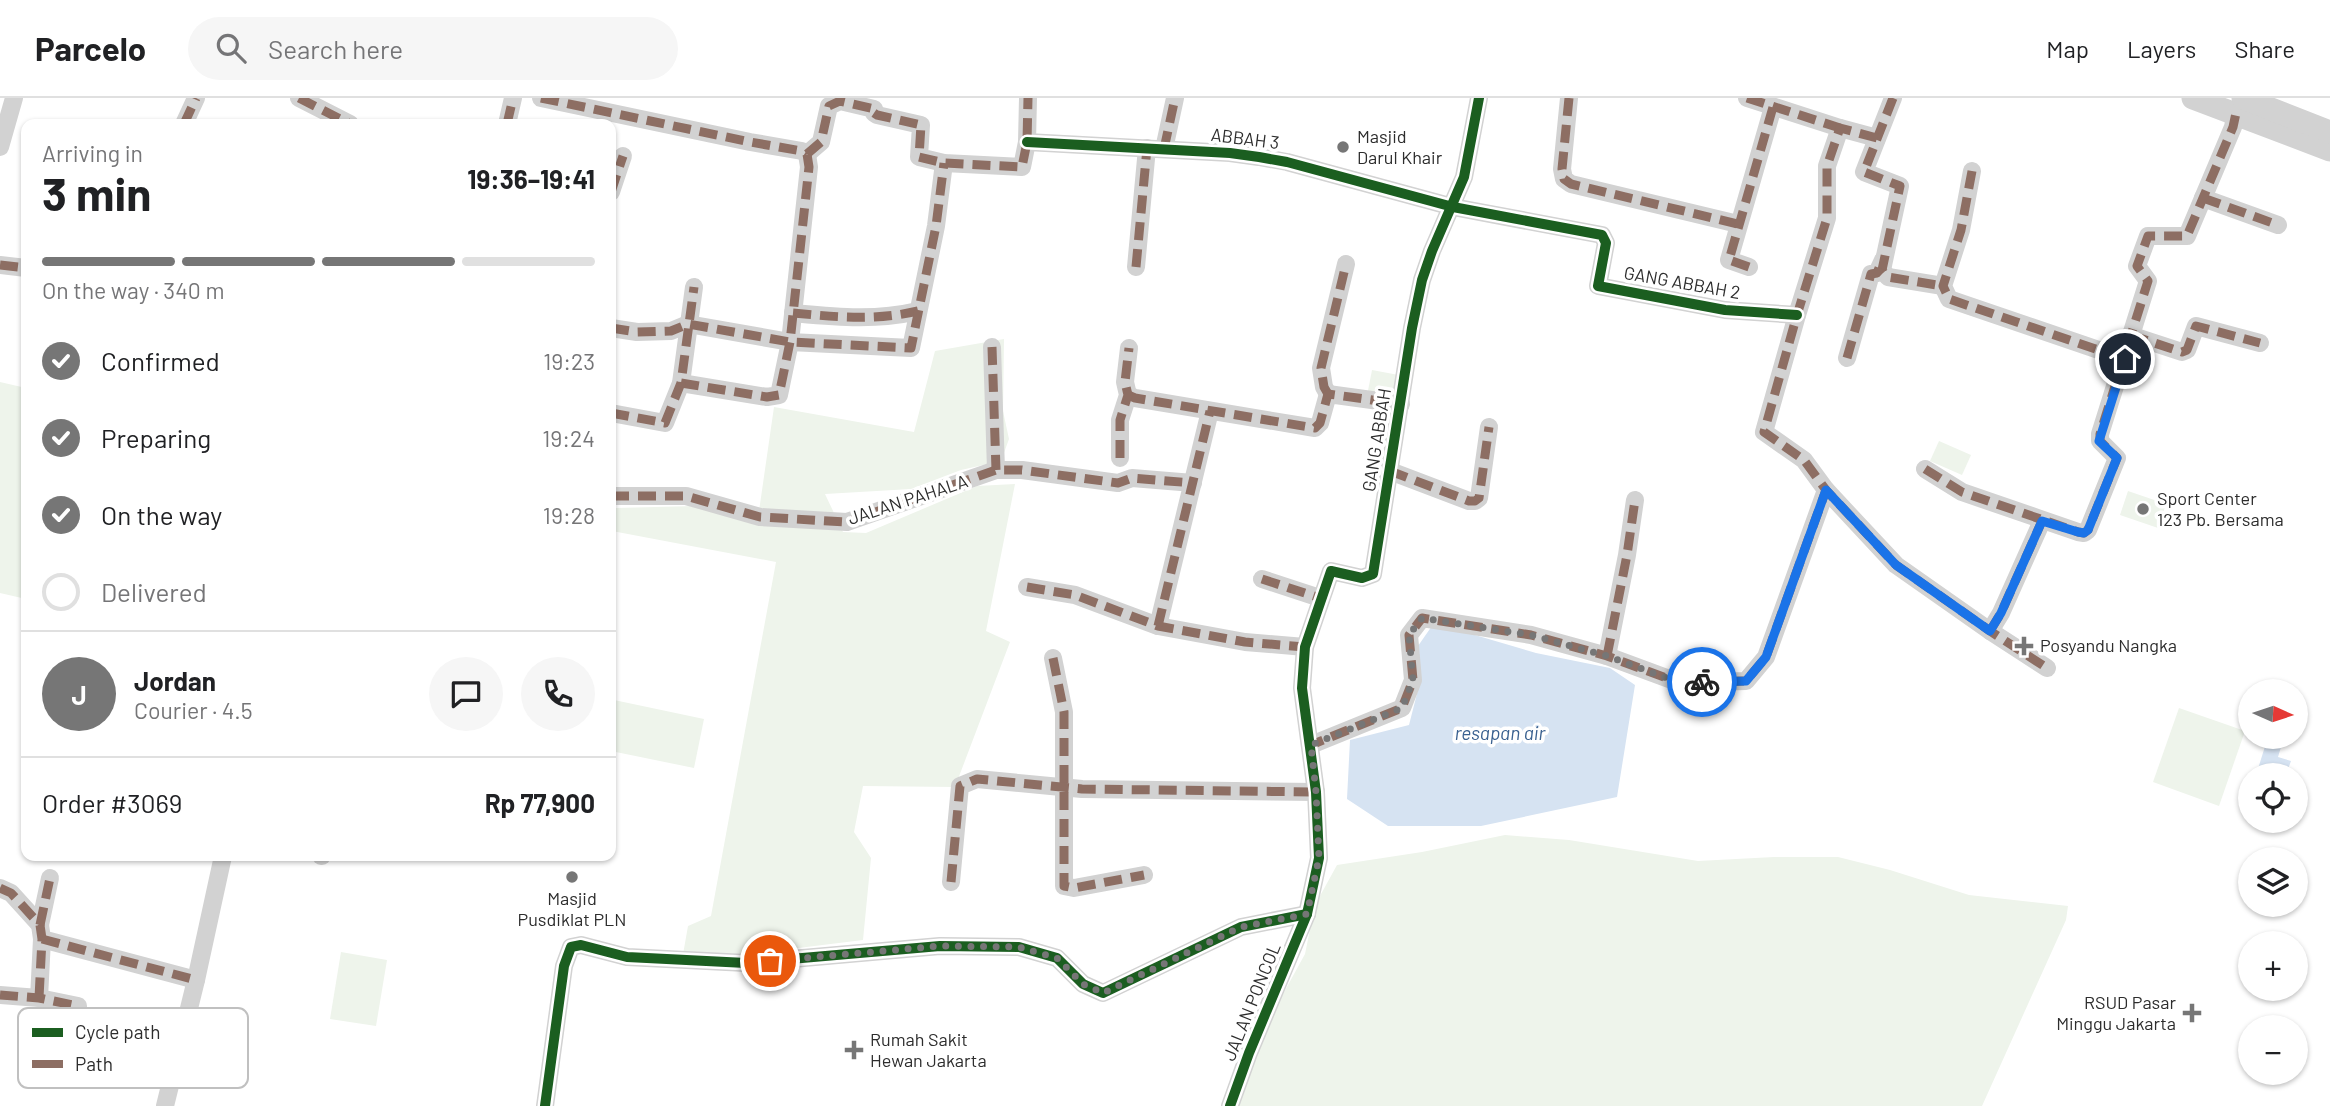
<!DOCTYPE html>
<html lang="en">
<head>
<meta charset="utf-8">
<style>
	body { margin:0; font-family:Barlow,sans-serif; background:#f6f6f6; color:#202124; height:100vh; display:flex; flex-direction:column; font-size:26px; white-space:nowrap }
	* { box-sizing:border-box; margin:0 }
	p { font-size:23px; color:#757577 }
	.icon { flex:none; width:38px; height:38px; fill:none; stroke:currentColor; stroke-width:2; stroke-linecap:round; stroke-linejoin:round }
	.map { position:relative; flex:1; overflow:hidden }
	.drawer { position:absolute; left:21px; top:21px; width:595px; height:742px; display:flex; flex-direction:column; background:#fff; border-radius:14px; box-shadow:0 2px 5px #0004 }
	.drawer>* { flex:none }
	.needle { width:46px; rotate:93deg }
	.fabs { position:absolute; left:2238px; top:581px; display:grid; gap:14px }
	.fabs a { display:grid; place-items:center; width:70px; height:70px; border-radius:50%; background:#fff; box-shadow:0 2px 5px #0004; font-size:35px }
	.pin { position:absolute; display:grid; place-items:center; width:60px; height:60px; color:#fff; margin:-30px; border:4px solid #fff; border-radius:50%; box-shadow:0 2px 7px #0007 }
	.courier { position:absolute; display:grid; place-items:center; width:70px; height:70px; margin:-35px; border:5px solid #1a73e8; border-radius:50%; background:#fff; color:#222; box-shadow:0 2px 9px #0007 }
	.summary em { font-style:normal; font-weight:700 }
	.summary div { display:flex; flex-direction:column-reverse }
	.summary { display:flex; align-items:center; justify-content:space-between; height:119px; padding:0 21px }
	h1 { font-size:46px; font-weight:700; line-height:52px }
	.bar { display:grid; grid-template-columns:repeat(4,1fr); gap:10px 7px; align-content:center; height:84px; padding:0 21px }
	.bar i { height:9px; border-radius:5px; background:#e0e0e0 }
	.bar .selected { background:#767676 }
	.bar p { grid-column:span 4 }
	.line { display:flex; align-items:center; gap:18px; padding:0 21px; border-top:2px solid #e0e0e0 }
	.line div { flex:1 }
	.round { display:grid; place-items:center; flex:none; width:74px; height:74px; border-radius:37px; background:#f6f6f6 }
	ol { padding:0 21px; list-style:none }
	li { display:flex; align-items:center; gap:21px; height:77px }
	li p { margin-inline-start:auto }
	li .icon { padding:7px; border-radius:50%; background:#767676; color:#fff; stroke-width:4 }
	li:last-child { color:#757577 }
	li i { width:38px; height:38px; border:4px solid #e0e0e0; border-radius:50% }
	header { display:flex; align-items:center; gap:42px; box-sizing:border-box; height:98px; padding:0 35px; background:#fff; border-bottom:2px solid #e0e0e0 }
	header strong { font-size:33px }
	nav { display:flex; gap:38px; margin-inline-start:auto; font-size:24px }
	.search { width:490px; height:63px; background:#f6f6f6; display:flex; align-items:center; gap:18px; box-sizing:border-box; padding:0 24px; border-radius:38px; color:#757577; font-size:26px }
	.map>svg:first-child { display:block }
	.green { fill:#eef4eb }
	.water { fill:#d6e3f2 }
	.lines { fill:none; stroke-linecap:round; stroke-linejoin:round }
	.minor { stroke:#d2d2d2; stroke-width:18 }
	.tertiary { stroke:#d2d2d2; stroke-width:23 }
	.quiet { stroke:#8d6e63; stroke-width:9; stroke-dasharray:18 9; stroke-linecap:butt }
	.cycleway-casing { stroke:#fff; stroke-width:15 }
	.cycleway { stroke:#1b5e20; stroke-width:10 }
	.done { stroke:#767676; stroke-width:7; stroke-dasharray:0 12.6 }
	.route { stroke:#1a73e8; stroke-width:9 }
	.poi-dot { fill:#767676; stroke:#fff; stroke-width:2.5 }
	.labels { text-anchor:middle; stroke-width:7; stroke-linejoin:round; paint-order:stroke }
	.poi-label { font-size:18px; fill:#2d2d2d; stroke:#fff; text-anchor:start }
	.street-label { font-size:18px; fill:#2d2d2d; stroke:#fff }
	.water-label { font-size:19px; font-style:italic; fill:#3a6190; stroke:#fff }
	.key { fill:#fff; stroke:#c0c0c0; stroke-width:2 }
	.key-label { font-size:19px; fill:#2d2d2d }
</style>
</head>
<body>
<header>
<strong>Parcelo</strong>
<div class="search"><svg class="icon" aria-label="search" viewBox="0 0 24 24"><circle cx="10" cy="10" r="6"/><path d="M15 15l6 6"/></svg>Search here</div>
<nav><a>Map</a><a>Layers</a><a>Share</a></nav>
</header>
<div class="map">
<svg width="2330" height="1008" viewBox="0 0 2330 1008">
	<rect width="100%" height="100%" fill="#fff"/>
	<g class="green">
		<path d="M 1004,241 L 1003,313 L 1009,341 L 1001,363 L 961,372 L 911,391 L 825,396 L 843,434 L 866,435 L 977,388 L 1015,386 L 986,533 L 1010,544 L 955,689 L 863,688 L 854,734 L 871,760 L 863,842 L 725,859 L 682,862 L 688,828 L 711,818 L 776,464 L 612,433 L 616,410 L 695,408 L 757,427 L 774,309 L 914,334 L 935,253 Z"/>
		<path d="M 1372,272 L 1404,278 L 1398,309 L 1366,303 Z"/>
		<path d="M 0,284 L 26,290 L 26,501 L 0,495 Z"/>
		<path d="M 1939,343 L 1971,357 L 1962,377 L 1930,363 Z"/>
		<path d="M 2128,393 L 2166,406 L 2158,430 L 2120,417 Z"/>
		<path d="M 614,602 L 704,621 L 694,670 L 611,653 L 611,618 Z"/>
		<path d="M 2179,610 L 2245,633 L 2219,708 L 2153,684 Z"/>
		<path d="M 1505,737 L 1569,742 L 1698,763 L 1774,759 L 1838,759 L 1890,772 L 1969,797 L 2068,808 L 2066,822 L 1982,1008 L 1239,1008 L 1266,927 L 1305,856 L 1315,807 L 1337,767 L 1422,754 Z"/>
		<path d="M 341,854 L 387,862 L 376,928 L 330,921 Z"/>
	</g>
	<g class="water">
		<path d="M 1434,525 L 1536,555 L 1610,570 L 1635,587 L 1617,699 L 1481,728 L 1388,728 L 1347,701 L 1350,642 L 1409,627 L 1421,580 L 1418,548 Z"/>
		<path d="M 2268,639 L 2284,639 L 2278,659 L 2291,663 L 2286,677 L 2256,677 Z"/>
	</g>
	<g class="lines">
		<g class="minor">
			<path d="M 299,0 L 350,26"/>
			<path d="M 541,0 L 750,44 L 802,53 L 807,56"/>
			<path d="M 1569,0 L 1562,71 L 1564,81 L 1571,86 L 1738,126"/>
			<path d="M 1747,0 L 1840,30"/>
			<path d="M 1893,0 L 1864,74 L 1900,88 L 1882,172 L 1888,179 L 1943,188"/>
			<path d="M 874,15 L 877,17 L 921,27 L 919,59 L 944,65 L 1022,69 L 1027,44 L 1028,0"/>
			<path d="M 184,26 L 196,0"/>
			<path d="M 507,26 L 513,0"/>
			<path d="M 1877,40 L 1840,30 L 1827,68 L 1827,120 L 1797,217 L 1764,334 L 1804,362 L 1826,392 L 1896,467 L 1990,533 L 2047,570"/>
			<path d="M 1027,44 L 1230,55 L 1259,59 L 1287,64 L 1453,109 L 1602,137 L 1606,145 L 1598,188 L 1725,212 L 1797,217"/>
			<path d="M 0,49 L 14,0"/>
			<path d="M 1164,51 L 1175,0"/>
			<path d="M 807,56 L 821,44 L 829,8 L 840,3 L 874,11"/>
			<path d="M 1972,73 L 1961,132 L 1943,188 L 1949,201 L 2125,261"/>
			<path d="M 611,94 L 623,58"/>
			<path d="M 2203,100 L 2278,127"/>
			<path d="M 0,167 L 26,170"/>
			<path d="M 1136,169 L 1147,50"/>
			<path d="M 1749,169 L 1729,162 L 1773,9"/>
			<path d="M 793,215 C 837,219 875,223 918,213"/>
			<path d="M 611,230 L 637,234 L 671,233 L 688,226 L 790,244 L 911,250 L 936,128 L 944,65"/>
			<path d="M 2130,237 L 2182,254 L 2187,252 L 2196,228 L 2260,245"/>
			<path d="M 992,249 L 996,372"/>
			<path d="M 1847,260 L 1871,176 L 1877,175 L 1883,162"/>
			<path d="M 681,285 L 767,299 L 779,297 L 790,244 L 809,69 L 807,56"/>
			<path d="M 1328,296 L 1324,289 L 1321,270 L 1346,166"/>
			<path d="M 1128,297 L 1135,300 L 1315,330 L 1320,325 L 1328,296 L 1401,306"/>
			<path d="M 611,315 L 665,325 L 681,285 L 694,189"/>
			<path d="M 1120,360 L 1120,322 L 1128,297 L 1125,284 L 1129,250"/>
			<path d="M 1925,371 L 1962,394 L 2078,434 L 2084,435 L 2088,432 L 2117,360 L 2100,343 L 2100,336 L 2148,183 L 2137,168 L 2148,138 L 2187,138 L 2233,29 L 2236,15"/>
			<path d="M 1390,373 L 1469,403 L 1475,403 L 1479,400 L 1489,329"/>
			<path d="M 611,398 L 686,398 L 760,419 L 847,424 L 996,372 L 1022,372 L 1118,385 L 1132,380 L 1193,385"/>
			<path d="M 1262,481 L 1320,500"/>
			<path d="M 1027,489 L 1075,497 L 1158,528 L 1245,544 L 1305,549"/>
			<path d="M 1158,528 L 1210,313"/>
			<path d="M 1990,533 L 2001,515 L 2042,423"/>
			<path d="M 1607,558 L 1627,457 L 1635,402"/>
			<path d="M 1053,560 L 1064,614 L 1064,788 L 1074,790 L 1144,777"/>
			<path d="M 1311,647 L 1402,610 L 1413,582 L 1409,537 L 1422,520 L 1531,537 L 1607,558 L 1680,585 L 1746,583 L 1766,559 L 1826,392"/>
			<path d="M 321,758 L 322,758"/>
			<path d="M 951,784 L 960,688 L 977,681 L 1082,691 L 1316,694"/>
			<path d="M 0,790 L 11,795 L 40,827 L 42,841 L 39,900"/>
			<path d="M 40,827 L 50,780"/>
			<path d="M 42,841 L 196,882"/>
			<path d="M 0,897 L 39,900 L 78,908"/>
			<path d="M 165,1008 L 196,882 L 223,758"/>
			<path d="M 545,1008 L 564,868 L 571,849 L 581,847 L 627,859 L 746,865 L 940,848 L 1019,849 L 1057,860 L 1083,886 L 1103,895 L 1241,829 L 1307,816"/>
			<path d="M 1230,1008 L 1249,955 L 1307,816 L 1319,760 L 1316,694 L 1302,590 L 1305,549 L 1331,473 L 1362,480 L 1373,476 L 1412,230 L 1422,182 L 1432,153 L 1464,79 L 1479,0"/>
		</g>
		<g class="tertiary">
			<path d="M 2193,0 L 2330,52"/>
			<path d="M 2243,0 L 2330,34"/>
		</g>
		<g class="quiet">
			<path d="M 299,0 L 350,26"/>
			<path d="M 541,0 L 750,44 L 802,53 L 807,56"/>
			<path d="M 1569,0 L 1562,71 L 1564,81 L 1571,86 L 1738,126"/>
			<path d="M 1747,0 L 1840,30"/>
			<path d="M 1893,0 L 1864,74 L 1900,88 L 1882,172 L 1888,179 L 1943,188"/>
			<path d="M 874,15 L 877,17 L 921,27 L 919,59 L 944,65 L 1022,69 L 1027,44 L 1028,0"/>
			<path d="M 184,26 L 196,0"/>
			<path d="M 507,26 L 513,0"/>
			<path d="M 1877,40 L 1840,30 L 1827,68 L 1827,120 L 1797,217 L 1764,334 L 1804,362 L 1826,392 L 1896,467 L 1990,533 L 2047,570"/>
			<path d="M 1164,51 L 1175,0"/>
			<path d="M 807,56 L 821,44 L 829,8 L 840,3 L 874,11"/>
			<path d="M 1972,73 L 1961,132 L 1943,188 L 1949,201 L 2125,261"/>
			<path d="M 611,94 L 623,58"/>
			<path d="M 2203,100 L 2278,127"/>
			<path d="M 0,167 L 26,170"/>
			<path d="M 1136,169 L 1147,50"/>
			<path d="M 1749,169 L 1729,162 L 1773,9"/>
			<path d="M 793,215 C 837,219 875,223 918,213"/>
			<path d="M 611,230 L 637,234 L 671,233 L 688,226 L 790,244 L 911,250 L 936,128 L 944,65"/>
			<path d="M 2130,237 L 2182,254 L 2187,252 L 2196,228 L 2260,245"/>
			<path d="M 992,249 L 996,372"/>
			<path d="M 1847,260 L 1871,176 L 1877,175 L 1881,165"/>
			<path d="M 681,285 L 767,299 L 779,297 L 790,244 L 809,69 L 807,56"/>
			<path d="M 1328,296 L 1324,289 L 1321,270 L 1346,166"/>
			<path d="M 1128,297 L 1135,300 L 1315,330 L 1320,325 L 1328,296 L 1401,306"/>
			<path d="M 611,315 L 665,325 L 681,285 L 694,189"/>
			<path d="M 1120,360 L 1120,322 L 1128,297 L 1125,284 L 1129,250"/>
			<path d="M 1925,371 L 1962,394 L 2078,434 L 2084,435 L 2088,432 L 2117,360 L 2100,343 L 2100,336 L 2148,183 L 2137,168 L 2148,138 L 2187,138 L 2233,29 L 2236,15"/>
			<path d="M 1390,373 L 1469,403 L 1475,403 L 1479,400 L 1489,329"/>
			<path d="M 611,398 L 686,398 L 760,419 L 847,424 L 996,372 L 1022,372 L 1118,385 L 1132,380 L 1193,385"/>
			<path d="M 1262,481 L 1320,500"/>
			<path d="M 1027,489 L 1075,497 L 1158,528 L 1245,544 L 1305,549"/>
			<path d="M 1158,528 L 1210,313"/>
			<path d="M 1990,533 L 2001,515 L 2042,423"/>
			<path d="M 1607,558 L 1627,457 L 1635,402"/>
			<path d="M 1053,560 L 1064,614 L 1064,788 L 1074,790 L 1144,777"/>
			<path d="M 1310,642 L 1311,647 L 1402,610 L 1413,582 L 1409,537 L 1422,520 L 1531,537 L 1607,558 L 1680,585 L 1746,583 L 1766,559 L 1826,392"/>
			<path d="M 951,784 L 960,688 L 977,681 L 1082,691 L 1316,694"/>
			<path d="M 0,790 L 11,795 L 40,827 L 42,841 L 39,900"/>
			<path d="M 40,827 L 50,780"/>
			<path d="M 42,841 L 196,882"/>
			<path d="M 0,897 L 39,900 L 78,908"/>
		</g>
		<g class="cycleway-casing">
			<g id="cycleway">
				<path d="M 1027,44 L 1230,55 L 1259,59 L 1287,64 L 1453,109 L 1602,137 L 1606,145 L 1598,188 L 1725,212 L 1797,217"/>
				<path d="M 545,1008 L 564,868 L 571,849 L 581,847 L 627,859 L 746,865 L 940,848 L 1019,849 L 1057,860 L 1083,886 L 1103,895 L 1241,829 L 1307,816"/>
				<path d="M 1230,1008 L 1249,955 L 1307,816 L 1319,760 L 1316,694 L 1302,590 L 1305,549 L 1331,473 L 1362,480 L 1373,476 L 1412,230 L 1422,182 L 1432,153 L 1464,79 L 1479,0"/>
			</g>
		</g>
		<use href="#cycleway" class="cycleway"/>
	</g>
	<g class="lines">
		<path class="done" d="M 770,863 L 940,848 L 1019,849 L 1057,860 L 1083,886 L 1103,895 L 1241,829 L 1307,816 L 1319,760 L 1316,694 L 1311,647 L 1402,610 L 1413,582 L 1409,537 L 1422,520 L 1531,537 L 1607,558 L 1680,585 L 1702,584"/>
		<path class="route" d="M 1702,584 L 1746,583 L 1766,559 L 1826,392 L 1896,467 L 1990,533 L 2001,515 L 2042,423 L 2078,434 L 2084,435 L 2088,432 L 2117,360 L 2099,343 L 2125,261"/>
	</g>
	<g class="poi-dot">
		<circle cx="1343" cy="49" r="7"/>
		<circle cx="2143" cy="411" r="7"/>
		<path d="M2020.5 537.5h7v7h7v7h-7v7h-7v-7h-7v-7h7z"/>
		<circle cx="572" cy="779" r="7"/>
		<path d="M2188.5 904.5h7v7h7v7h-7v7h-7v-7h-7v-7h7z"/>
		<path d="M850.5 941.5h7v7h7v7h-7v7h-7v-7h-7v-7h7z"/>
	</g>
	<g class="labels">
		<g class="poi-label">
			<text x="1357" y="45">Masjid<tspan x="1357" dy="21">Darul Khair</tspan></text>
			<text x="2157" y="407">Sport Center<tspan x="2157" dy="21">123 Pb. Bersama</tspan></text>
			<text x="2040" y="554">Posyandu Nangka</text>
			<text x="572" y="807" text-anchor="middle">Masjid<tspan x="572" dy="21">Pusdiklat PLN</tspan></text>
			<text x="2176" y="911" text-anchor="end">RSUD Pasar<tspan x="2176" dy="21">Minggu Jakarta</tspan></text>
			<text x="870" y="948">Rumah Sakit<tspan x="870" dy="21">Hewan Jakarta</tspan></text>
		</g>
		<g class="street-label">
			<text transform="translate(1245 41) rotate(7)" y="6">ABBAH 3</text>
			<text transform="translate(1682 185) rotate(10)" y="6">GANG ABBAH 2</text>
			<text transform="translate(1377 342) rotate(-81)" y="6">GANG ABBAH</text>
			<text transform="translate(908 402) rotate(-18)" y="6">JALAN PAHALA</text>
			<text transform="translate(1252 904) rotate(-68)" y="6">JALAN PONCOL</text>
		</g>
		<g class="water-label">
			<text x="1500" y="642">resapan air</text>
		</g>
	</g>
	<rect x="18" y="910" width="230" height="80" rx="10" class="key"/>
	<rect x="32" y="930" width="31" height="9" fill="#1b5e20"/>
	<rect x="32" y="962" width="31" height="8" fill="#8d6e63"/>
	<g class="key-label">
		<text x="75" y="941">Cycle path</text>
		<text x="75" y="973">Path</text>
	</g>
</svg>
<div class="fabs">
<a><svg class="needle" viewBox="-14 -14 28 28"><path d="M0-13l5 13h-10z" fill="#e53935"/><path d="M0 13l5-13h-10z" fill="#757577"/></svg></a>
<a><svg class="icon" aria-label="locate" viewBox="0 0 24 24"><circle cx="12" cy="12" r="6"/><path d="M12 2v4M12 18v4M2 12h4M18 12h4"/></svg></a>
<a><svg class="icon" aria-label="layers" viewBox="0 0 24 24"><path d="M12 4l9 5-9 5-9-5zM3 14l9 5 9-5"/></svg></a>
<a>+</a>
<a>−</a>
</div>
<div class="pin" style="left:770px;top:863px;background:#ea580c"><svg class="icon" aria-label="bag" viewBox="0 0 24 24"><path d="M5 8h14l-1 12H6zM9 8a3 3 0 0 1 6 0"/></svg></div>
<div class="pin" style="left:2125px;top:261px;background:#1f2937"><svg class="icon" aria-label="home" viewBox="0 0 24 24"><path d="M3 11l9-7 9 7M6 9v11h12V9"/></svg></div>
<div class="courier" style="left:1702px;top:584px"><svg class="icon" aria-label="bike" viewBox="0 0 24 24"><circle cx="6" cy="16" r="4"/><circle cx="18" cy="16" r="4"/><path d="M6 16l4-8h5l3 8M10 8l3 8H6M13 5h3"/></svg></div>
<section class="drawer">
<div class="summary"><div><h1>3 min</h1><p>Arriving in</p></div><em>19:36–19:41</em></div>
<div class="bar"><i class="selected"></i><i class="selected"></i><i class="selected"></i><i></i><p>On the way · 340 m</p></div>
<ol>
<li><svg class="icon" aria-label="check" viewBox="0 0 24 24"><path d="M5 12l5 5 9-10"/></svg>Confirmed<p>19:23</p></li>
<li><svg class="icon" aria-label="check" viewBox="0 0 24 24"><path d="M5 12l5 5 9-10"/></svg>Preparing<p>19:24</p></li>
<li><svg class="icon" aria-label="check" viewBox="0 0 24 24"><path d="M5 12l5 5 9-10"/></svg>On the way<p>19:28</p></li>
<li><i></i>Delivered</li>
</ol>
<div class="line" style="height:126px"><b class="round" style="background:#767676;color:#fff">J</b><div><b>Jordan</b><p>Courier · 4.5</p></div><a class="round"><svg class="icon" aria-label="chat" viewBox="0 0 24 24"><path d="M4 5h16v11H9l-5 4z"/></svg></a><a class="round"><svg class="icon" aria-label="phone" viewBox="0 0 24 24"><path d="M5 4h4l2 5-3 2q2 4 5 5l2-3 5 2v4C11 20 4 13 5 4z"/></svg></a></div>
<div class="line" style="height:91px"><div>Order #3069</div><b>Rp 77,900</b></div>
</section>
</div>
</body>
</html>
